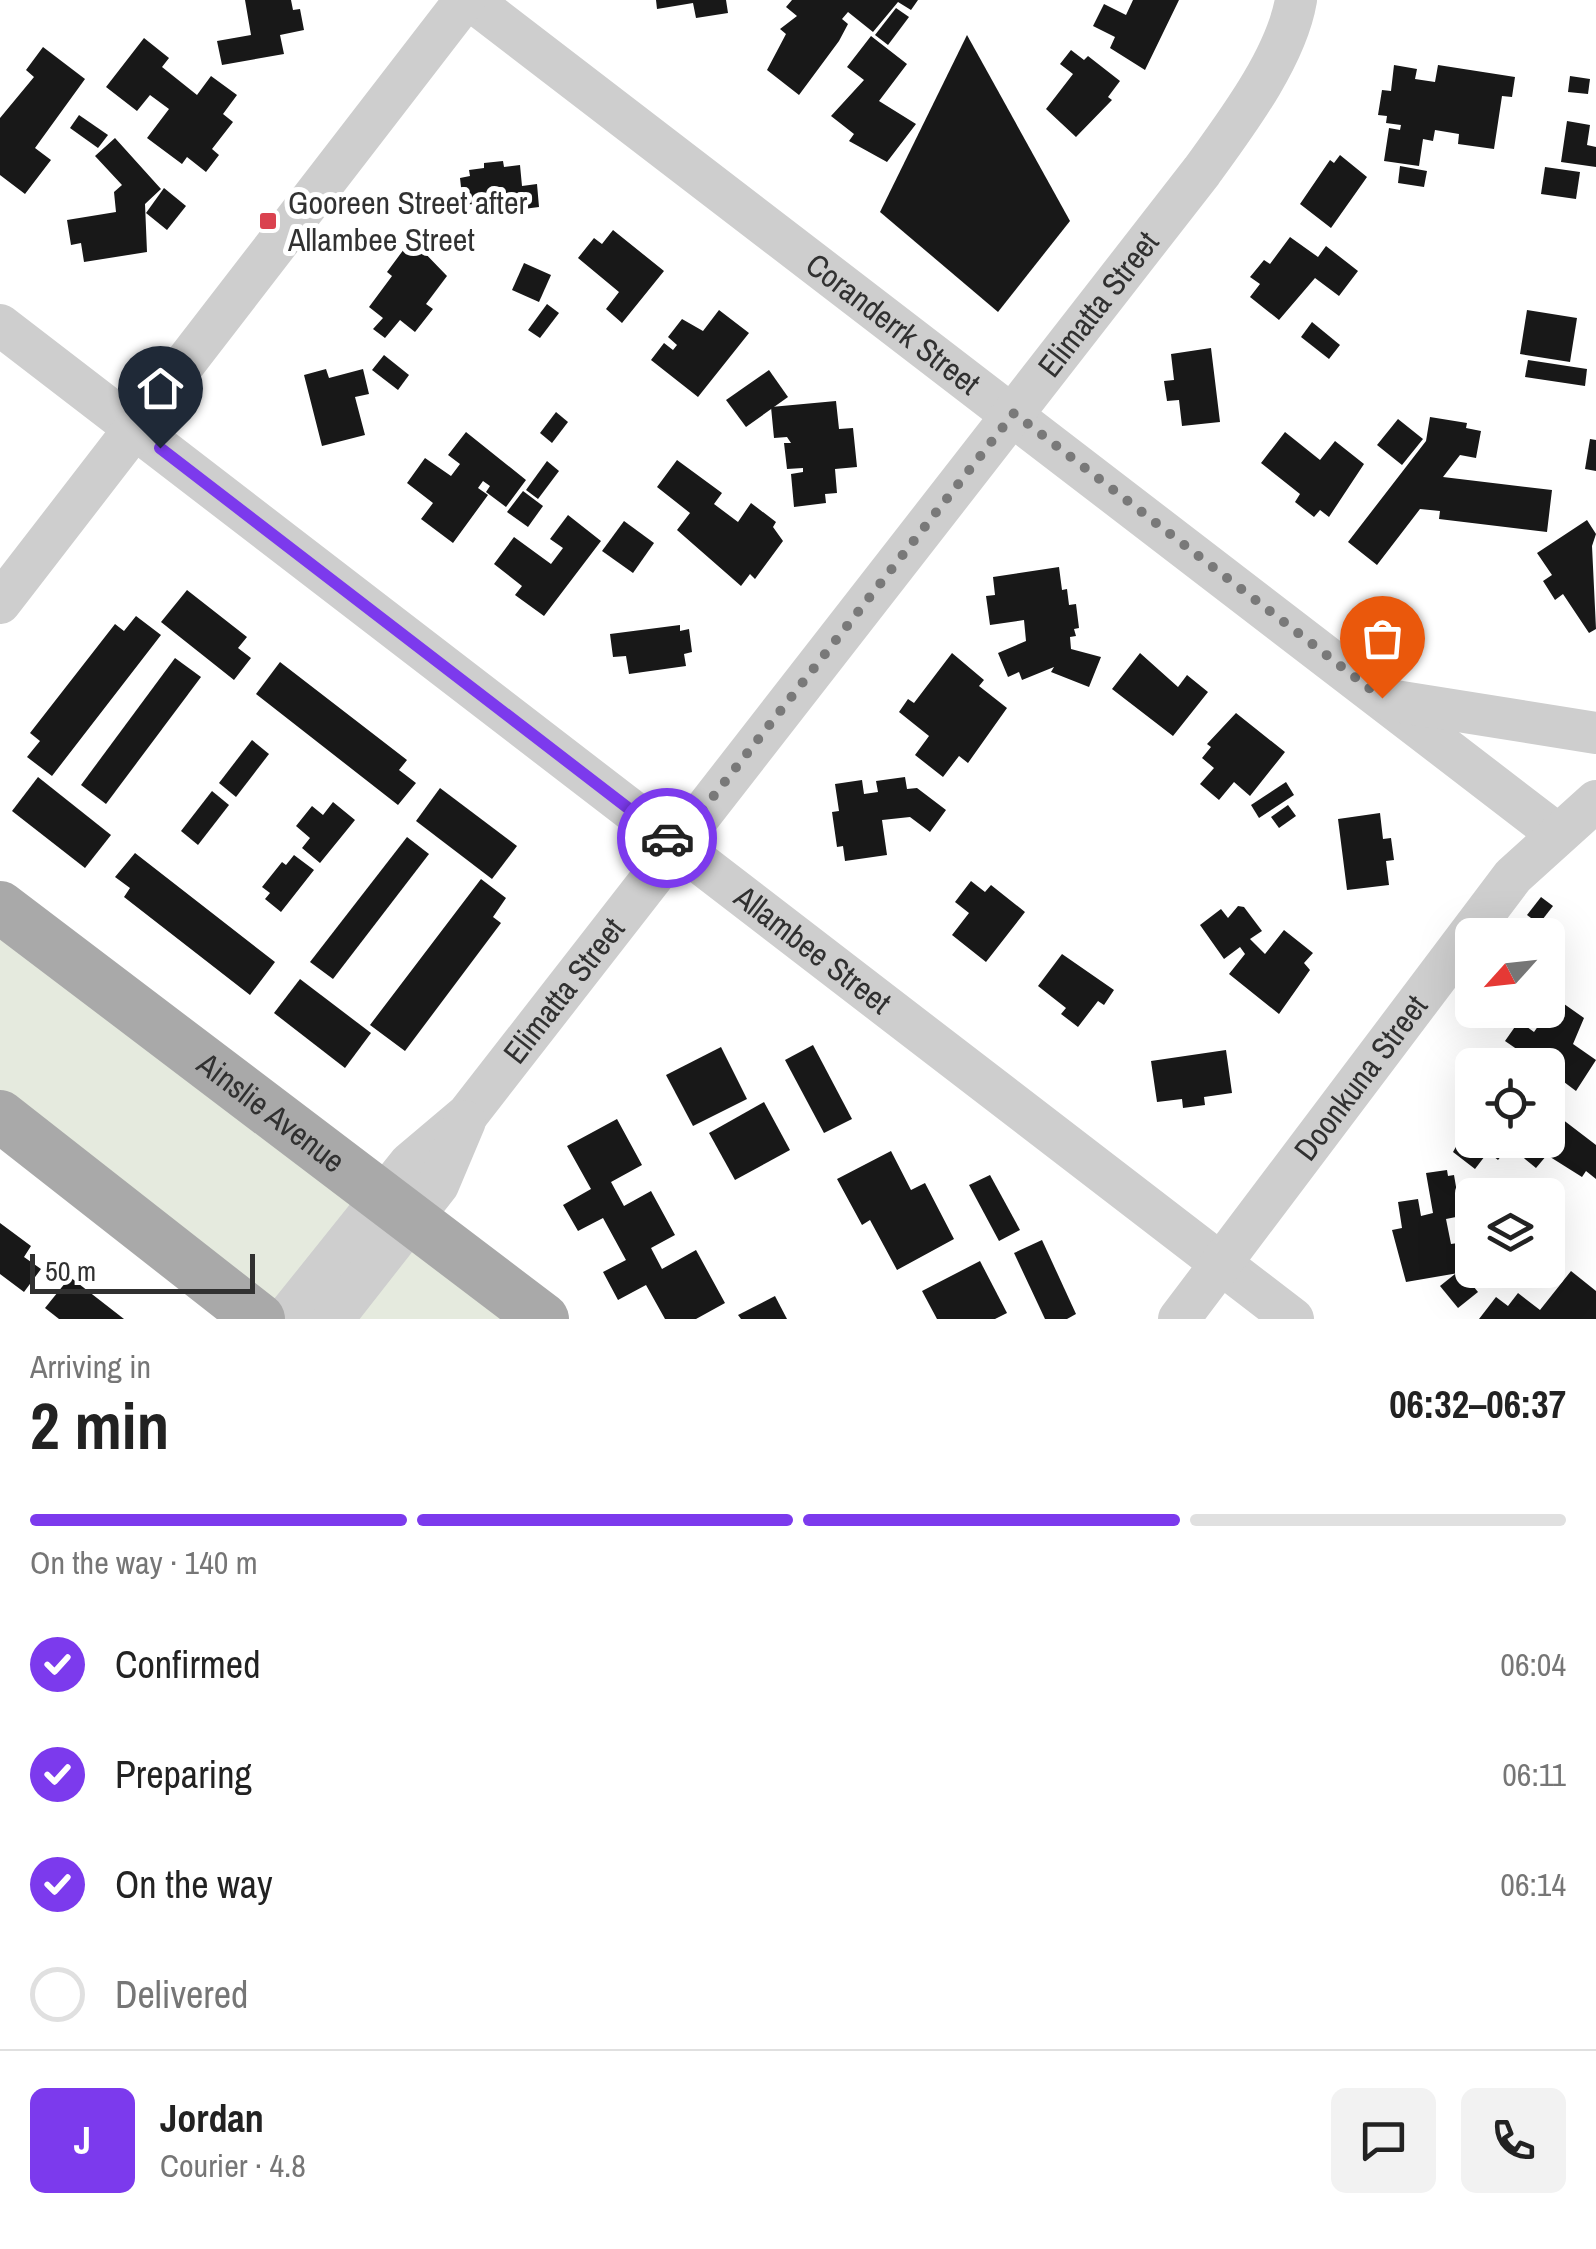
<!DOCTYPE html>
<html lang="en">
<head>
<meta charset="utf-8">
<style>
	body { margin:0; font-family:"Archivo Narrow",sans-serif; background:#f2f2f2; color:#222; height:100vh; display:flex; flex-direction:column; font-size:38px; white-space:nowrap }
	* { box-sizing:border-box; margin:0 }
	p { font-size:32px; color:#767676 }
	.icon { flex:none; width:55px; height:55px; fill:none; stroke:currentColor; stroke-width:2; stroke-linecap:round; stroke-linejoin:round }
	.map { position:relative; height:1319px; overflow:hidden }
	.panel { display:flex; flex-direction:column; background:#fff; flex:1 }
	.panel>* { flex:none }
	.needle { width:65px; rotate:243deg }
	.fabs { position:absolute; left:1455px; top:918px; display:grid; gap:20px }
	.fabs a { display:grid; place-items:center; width:110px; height:110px; border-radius:15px; background:#fff; box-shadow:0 10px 40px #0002; font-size:50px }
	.scale { position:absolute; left:30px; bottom:25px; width:225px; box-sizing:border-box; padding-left:10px; border:5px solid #313131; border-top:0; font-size:28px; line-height:35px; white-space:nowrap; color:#313131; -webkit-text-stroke:8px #fff; paint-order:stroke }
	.pin { position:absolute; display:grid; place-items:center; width:85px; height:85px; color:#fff; margin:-102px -42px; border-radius:50% 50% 50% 0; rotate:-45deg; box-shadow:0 0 10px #0007 }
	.pin .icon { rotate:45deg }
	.courier { position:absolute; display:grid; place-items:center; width:100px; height:100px; margin:-50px; border:8px solid #7c3aed; border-radius:50%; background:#fff; color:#222; box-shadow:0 2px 12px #0007 }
	.headline em { font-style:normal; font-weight:800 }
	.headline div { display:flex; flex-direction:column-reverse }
	.headline { display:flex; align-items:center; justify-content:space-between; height:170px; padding:0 30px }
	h1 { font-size:65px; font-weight:800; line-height:75px }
	.bar { display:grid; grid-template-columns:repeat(4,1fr); gap:15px 10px; align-content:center; height:120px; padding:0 30px }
	.bar i { height:12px; border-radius:8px; background:#e0e0e0 }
	.bar .selected { background:#7c3aed }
	.bar p { grid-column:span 4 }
	.line { display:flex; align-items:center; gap:25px; padding:0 30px; border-top:2px solid #e0e0e0 }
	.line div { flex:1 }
	.round { display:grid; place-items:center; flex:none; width:105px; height:105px; border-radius:15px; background:#f2f2f2 }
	ol { padding:0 30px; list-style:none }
	li { display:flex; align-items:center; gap:30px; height:110px }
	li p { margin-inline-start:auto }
	li .icon { padding:10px; border-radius:50%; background:#7c3aed; color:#fff; stroke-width:4 }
	li:last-child { color:#767676 }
	li i { width:55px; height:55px; border:5px solid #e0e0e0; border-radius:50% }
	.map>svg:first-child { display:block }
	.green { fill:#e5eade }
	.building { fill:#181818 }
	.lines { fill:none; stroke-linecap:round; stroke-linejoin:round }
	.minor { stroke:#cecece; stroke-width:42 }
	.major { stroke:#a9a9a9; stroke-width:52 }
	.done { stroke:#797979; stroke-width:10; stroke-dasharray:0 18 }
	.route { stroke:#7c3aed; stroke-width:12 }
	.poi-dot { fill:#da424f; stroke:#fff; stroke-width:4 }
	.labels { text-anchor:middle; stroke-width:10; stroke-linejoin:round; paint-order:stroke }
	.poi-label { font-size:32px; fill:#313131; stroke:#fff; text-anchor:start }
	.street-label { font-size:32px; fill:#313131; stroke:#fff }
</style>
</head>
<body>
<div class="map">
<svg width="1596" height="1319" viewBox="0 0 1596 1319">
	<rect width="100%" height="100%" fill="#fff"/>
	<path class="green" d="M 0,917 L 518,1319 L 288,1319 L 0,1097 Z"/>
	<g class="building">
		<path d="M 245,0 L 291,0 L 293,10 L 300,9 L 304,30 L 280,35 L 284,54 L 222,65 L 217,41 L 251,35 Z"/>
		<path d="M 656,0 L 726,0 L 728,13 L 696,18 L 693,3 L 657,9 Z"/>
		<path d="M 792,0 L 918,0 L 911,10 L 898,2 L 873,32 L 848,12 L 842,19 L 848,24 L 839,41 L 799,95 L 767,70 L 786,34 L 780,29 L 797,16 L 786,7 Z"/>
		<path d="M 1133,0 L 1179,0 L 1145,70 L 1110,48 L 1115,37 L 1093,26 L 1104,4 L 1126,15 Z"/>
		<path d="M 896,8 L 909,17 L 888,45 L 875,35 Z"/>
		<path d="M 967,35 L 1070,221 L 998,312 L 880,212 Z"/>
		<path d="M 871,36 L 907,64 L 879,101 L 916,124 L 887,162 L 849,141 L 854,134 L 831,116 L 864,80 L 847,67 Z"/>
		<path d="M 144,38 L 169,58 L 162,67 L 197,95 L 211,76 L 237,95 L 223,114 L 233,122 L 212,149 L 219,155 L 206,172 L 187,157 L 182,164 L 147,138 L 169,109 L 150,95 L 137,111 L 106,87 Z"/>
		<path d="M 43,47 L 85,79 L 35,148 L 51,160 L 25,194 L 0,175 L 0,118 L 34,77 L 26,70 Z"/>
		<path d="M 1071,50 L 1084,60 L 1088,56 L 1120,81 L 1108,97 L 1112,100 L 1076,137 L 1046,109 L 1073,74 L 1060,64 Z"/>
		<path d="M 1394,65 L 1417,69 L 1415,79 L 1435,82 L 1438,65 L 1515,77 L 1512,97 L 1502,96 L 1494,149 L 1458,144 L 1459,134 L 1435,130 L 1433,141 L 1423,139 L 1419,166 L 1384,161 L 1389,128 L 1400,130 L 1401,125 L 1386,123 L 1387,116 L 1378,115 L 1382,90 L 1391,91 Z"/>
		<path d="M 1570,76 L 1590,79 L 1588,94 L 1568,92 Z"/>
		<path d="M 79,115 L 108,135 L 98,148 L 70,128 Z"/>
		<path d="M 1567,121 L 1590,125 L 1587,145 L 1596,147 L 1596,167 L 1561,162 Z"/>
		<path d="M 115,138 L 161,189 L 145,204 L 147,252 L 84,262 L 81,243 L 71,245 L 67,220 L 116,212 L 114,192 L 122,185 L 95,156 Z"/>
		<path d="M 1340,155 L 1367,177 L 1331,228 L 1300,204 L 1330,160 L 1334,163 Z"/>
		<path d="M 503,161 L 504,167 L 520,165 L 522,186 L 537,184 L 539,207 L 475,215 L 474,204 L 463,205 L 460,178 L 470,176 L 469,170 L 484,168 L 484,163 Z"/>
		<path d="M 1400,166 L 1427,171 L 1424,187 L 1398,183 Z"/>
		<path d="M 1545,167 L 1580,172 L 1576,199 L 1541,194 Z"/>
		<path d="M 164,188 L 186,206 L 167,230 L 146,213 Z"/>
		<path d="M 613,230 L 664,271 L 622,323 L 606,309 L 619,292 L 578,258 L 594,238 L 602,244 Z"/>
		<path d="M 1290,237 L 1318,257 L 1326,246 L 1358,271 L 1339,296 L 1315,278 L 1279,320 L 1250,297 L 1260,284 L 1250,277 L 1264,260 L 1270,264 Z"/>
		<path d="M 407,245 L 415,252 L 419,247 L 447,276 L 426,304 L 433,309 L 415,332 L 400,320 L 385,338 L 373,329 L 383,318 L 369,307 L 392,276 L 387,272 Z"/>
		<path d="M 524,263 L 551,275 L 539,302 L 512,290 Z"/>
		<path d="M 547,304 L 559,313 L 540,338 L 528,330 Z"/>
		<path d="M 719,310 L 749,333 L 698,397 L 651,360 L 664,343 L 673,350 L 677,345 L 668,337 L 682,319 L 703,331 Z"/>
		<path d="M 1527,310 L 1577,318 L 1570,362 L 1520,354 Z"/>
		<path d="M 1312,322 L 1340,345 L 1329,359 L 1301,337 Z"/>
		<path d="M 1211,348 L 1220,422 L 1182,426 L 1179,400 L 1167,401 L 1164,381 L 1174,380 L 1171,354 Z"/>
		<path d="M 384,355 L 409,375 L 398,390 L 372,370 Z"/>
		<path d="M 1528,360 L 1587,369 L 1585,386 L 1525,377 Z"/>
		<path d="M 326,369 L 329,378 L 363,369 L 369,394 L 355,397 L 365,435 L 322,446 L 304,375 Z"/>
		<path d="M 769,370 L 788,397 L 746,427 L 726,400 Z"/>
		<path d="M 836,401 L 839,429 L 853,428 L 857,467 L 835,469 L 837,493 L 825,494 L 826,503 L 794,507 L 791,474 L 803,472 L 803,468 L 787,469 L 784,443 L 791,443 L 787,437 L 774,438 L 771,407 Z"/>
		<path d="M 556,412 L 568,422 L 552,443 L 540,433 Z"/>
		<path d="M 1430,417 L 1467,423 L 1466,428 L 1481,431 L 1476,458 L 1460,455 L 1443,477 L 1552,490 L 1547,532 L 1439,519 L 1440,511 L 1420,509 L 1377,565 L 1348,542 L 1426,441 Z"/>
		<path d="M 1398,419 L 1423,439 L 1402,465 L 1377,445 Z"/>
		<path d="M 466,432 L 526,480 L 506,507 L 486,492 L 490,486 L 483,481 L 478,488 L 488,495 L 453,543 L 421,519 L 433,503 L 407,483 L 425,458 L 451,476 L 460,464 L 448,455 Z"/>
		<path d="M 1285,432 L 1320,460 L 1335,441 L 1364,464 L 1329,517 L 1320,510 L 1314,517 L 1295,502 L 1300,494 L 1261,463 Z"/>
		<path d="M 1590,439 L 1596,440 L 1596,471 L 1585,469 Z"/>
		<path d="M 677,460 L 722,493 L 714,504 L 738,522 L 751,503 L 776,522 L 773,527 L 783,541 L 755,579 L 750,574 L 741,586 L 677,530 L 690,513 L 657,487 Z"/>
		<path d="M 547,461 L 559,471 L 538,499 L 526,490 Z"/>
		<path d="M 523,491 L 543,506 L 528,527 L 507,512 Z"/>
		<path d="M 568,515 L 601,541 L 544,616 L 515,595 L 522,586 L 494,564 L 514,537 L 551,564 L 563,548 L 550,539 Z"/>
		<path d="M 1587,520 L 1596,534 L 1592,546 L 1596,629 L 1589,633 L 1563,594 L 1555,600 L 1543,581 L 1552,575 L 1537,553 Z"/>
		<path d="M 624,521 L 654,543 L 633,573 L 602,551 Z"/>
		<path d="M 1059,567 L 1062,590 L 1067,589 L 1069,605 L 1076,604 L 1079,628 L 1074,629 L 1076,636 L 1070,637 L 1071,649 L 1101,657 L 1089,687 L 1051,672 L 1054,667 L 1022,680 L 1019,672 L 1008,677 L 998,653 L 1026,641 L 1024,620 L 990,625 L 986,596 L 995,595 L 993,577 Z"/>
		<path d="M 187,590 L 247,637 L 238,648 L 251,658 L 234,680 L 161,622 Z"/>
		<path d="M 136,616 L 161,635 L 52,776 L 27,757 L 40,741 L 30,733 L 115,624 L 124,631 Z"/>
		<path d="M 680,625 L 680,631 L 689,629 L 692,652 L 684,654 L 686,666 L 629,674 L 626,656 L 613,657 L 610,634 Z"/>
		<path d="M 952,653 L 984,680 L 979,686 L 1007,708 L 968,763 L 959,756 L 943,777 L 915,755 L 929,736 L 899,712 L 908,699 L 914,703 Z"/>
		<path d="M 1140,653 L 1178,687 L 1187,675 L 1208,692 L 1173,736 L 1112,689 Z"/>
		<path d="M 175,658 L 201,677 L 106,804 L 81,785 Z"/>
		<path d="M 280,662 L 407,760 L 399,770 L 416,783 L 398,805 L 256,694 Z"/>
		<path d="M 1236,713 L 1285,752 L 1250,796 L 1234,782 L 1219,800 L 1200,784 L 1214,768 L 1202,758 L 1211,747 L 1207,744 Z"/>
		<path d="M 252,740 L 269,754 L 236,797 L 219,783 Z"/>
		<path d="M 38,777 L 111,835 L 85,868 L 12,811 Z"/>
		<path d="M 905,777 L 907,789 L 917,788 L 946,810 L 930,832 L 910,817 L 882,820 L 887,855 L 845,861 L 843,846 L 837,847 L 832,812 L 839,811 L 835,784 L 862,780 L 864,794 L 878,792 L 876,781 Z"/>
		<path d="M 1286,782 L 1294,795 L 1259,818 L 1251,805 Z"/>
		<path d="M 440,788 L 517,846 L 492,879 L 416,821 Z"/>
		<path d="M 212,791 L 229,805 L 198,845 L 181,831 Z"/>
		<path d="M 333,802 L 355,820 L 320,863 L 302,848 L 310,838 L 296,826 L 312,806 L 323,815 Z"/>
		<path d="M 1288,805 L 1296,816 L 1279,828 L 1271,817 Z"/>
		<path d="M 1380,813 L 1383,839 L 1391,838 L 1394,860 L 1386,861 L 1389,885 L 1347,890 L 1338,819 Z"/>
		<path d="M 407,837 L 429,854 L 333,979 L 310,962 Z"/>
		<path d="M 135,853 L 275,962 L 250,995 L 124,897 L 130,888 L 115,877 Z"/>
		<path d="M 294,855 L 314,870 L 281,912 L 265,899 L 270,893 L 262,887 L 282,862 L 286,865 Z"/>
		<path d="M 481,879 L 506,898 L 493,917 L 501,923 L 405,1051 L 370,1025 Z"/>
		<path d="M 971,881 L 985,892 L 991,885 L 1025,912 L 986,962 L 952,935 L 969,913 L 955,902 Z"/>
		<path d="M 1541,897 L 1553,906 L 1539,924 L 1527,915 Z"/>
		<path d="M 1238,906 L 1244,907 L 1262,931 L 1250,939 L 1265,954 L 1284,930 L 1313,953 L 1304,963 L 1310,970 L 1279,1014 L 1229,974 L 1245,954 L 1240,947 L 1224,959 L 1200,925 L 1221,909 L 1228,918 Z"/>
		<path d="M 1062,954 L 1114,990 L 1104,1005 L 1098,1001 L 1078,1027 L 1061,1014 L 1066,1008 L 1038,986 Z"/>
		<path d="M 300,979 L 371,1033 L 345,1068 L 274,1013 Z"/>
		<path d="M 1557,999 L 1584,1018 L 1573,1044 L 1596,1060 L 1576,1091 L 1548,1070 L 1548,1065 L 1540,1065 L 1505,1041 L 1519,1021 L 1534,1032 Z"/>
		<path d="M 813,1045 L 852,1119 L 824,1133 L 785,1060 Z"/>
		<path d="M 721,1047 L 747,1099 L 693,1126 L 666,1075 Z"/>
		<path d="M 1226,1050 L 1232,1093 L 1204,1097 L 1205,1105 L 1183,1108 L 1182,1099 L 1157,1102 L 1151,1061 Z"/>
		<path d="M 764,1102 L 790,1150 L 735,1180 L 709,1133 Z"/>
		<path d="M 1548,1114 L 1558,1123 L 1562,1119 L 1596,1145 L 1596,1179 L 1586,1171 L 1582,1177 L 1547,1155 L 1536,1168 L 1509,1146 L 1498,1160 L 1488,1152 L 1475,1169 L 1453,1152 L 1472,1118 L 1472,1140 L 1548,1140 Z"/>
		<path d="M 617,1119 L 642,1165 L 611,1182 L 624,1206 L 651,1191 L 675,1235 L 651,1248 L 662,1269 L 696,1250 L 725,1303 L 696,1319 L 665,1319 L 646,1285 L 618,1300 L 603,1272 L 626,1260 L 603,1218 L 578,1231 L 563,1205 L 591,1189 L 567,1146 Z"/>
		<path d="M 891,1151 L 911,1190 L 925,1183 L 954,1239 L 897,1270 L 870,1220 L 862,1225 L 837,1179 Z"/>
		<path d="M 1447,1170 L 1448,1176 L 1454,1175 L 1461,1216 L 1446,1219 L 1451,1244 L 1465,1242 L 1470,1271 L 1406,1282 L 1392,1230 L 1402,1228 L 1398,1202 L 1418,1199 L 1421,1216 L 1433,1213 L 1426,1173 Z"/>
		<path d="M 990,1175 L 1020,1230 L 999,1241 L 969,1185 Z"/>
		<path d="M 0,1223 L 31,1246 L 24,1257 L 41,1269 L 24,1292 L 0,1274 Z"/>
		<path d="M 1042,1240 L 1076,1314 L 1067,1319 L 1045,1319 L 1014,1253 Z"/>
		<path d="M 980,1261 L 1007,1313 L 995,1319 L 937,1319 L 922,1291 Z"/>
		<path d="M 1460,1270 L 1478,1292 L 1458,1308 L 1440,1286 Z"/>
		<path d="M 1571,1271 L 1596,1291 L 1596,1319 L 1479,1319 L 1496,1297 L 1508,1306 L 1518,1293 L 1540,1310 Z"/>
		<path d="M 70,1277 L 124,1319 L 59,1319 L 45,1308 Z"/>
		<path d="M 775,1296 L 787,1319 L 741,1319 L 738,1315 Z"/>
	</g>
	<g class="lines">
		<g class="minor">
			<path id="s1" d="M 471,0 L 1556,833"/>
			<path id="s2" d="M 0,325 L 1293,1319"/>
			<path d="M 0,603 L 465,0"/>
			<path d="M 1389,700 L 1596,733"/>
			<path id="s3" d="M 285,1319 L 410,1163 L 468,1114 L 1202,171 C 1236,124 1286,58 1296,0"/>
			<path d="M 333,1319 L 438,1185 L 465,1121"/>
			<path id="s4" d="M 1179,1319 L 1513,876 L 1596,801"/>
		</g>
		<g class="major">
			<path id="s5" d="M 0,907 L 543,1319"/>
			<path d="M 0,1116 L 259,1319"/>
		</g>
	</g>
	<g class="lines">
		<path class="done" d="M 667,838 L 676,844 L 1014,413 L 1382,698"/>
		<path class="route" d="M 160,448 L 667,838"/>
	</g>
	<rect class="poi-dot" x="258" y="211" width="20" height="20" rx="5"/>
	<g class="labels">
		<g class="poi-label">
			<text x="288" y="214">Gooreen Street after<tspan x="288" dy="37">Allambee Street</tspan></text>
		</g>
		<g class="street-label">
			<text dy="11" stroke="none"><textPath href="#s3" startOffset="1302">Elimatta Street</textPath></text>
			<text dy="11" stroke="none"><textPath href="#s1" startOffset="532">Coranderrk Street</textPath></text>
			<text dy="11" stroke="none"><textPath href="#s2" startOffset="1025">Allambee Street</textPath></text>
			<text dy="11" stroke="none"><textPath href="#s3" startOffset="432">Elimatta Street</textPath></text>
			<text dy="11" stroke="none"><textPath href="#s4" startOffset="302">Doonkuna Street</textPath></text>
			<text dy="11" stroke="none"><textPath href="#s5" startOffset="340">Ainslie Avenue</textPath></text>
		</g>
	</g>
</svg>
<div class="fabs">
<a><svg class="needle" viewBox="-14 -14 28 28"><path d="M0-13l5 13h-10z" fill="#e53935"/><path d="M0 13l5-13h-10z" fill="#767676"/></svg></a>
<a><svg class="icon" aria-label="locate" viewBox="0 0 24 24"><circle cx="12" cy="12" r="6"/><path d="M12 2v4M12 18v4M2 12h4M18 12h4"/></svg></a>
<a><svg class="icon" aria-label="layers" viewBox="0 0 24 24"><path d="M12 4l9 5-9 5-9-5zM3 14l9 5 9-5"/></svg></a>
</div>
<div class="scale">50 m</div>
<div class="pin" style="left:1382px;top:698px;background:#ea580c"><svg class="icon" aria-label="bag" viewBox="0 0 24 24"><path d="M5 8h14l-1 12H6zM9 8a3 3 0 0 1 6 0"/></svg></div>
<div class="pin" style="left:160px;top:448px;background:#1f2937"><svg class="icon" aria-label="home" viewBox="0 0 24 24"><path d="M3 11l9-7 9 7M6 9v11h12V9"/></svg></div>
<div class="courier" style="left:667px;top:838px"><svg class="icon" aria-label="car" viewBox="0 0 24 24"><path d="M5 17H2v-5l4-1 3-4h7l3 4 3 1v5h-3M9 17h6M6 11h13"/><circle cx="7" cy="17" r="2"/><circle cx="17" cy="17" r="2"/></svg></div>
</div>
<section class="panel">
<div class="headline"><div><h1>2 min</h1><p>Arriving in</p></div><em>06:32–06:37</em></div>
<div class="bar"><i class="selected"></i><i class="selected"></i><i class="selected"></i><i></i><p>On the way · 140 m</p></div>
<ol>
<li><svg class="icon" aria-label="check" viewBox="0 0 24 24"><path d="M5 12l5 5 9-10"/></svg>Confirmed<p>06:04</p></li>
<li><svg class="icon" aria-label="check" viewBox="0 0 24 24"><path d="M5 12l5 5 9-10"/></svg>Preparing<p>06:11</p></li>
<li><svg class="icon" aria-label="check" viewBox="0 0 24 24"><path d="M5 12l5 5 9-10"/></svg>On the way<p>06:14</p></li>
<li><i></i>Delivered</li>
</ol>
<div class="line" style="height:180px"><b class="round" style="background:#7c3aed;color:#fff">J</b><div><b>Jordan</b><p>Courier · 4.8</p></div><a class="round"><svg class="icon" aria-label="chat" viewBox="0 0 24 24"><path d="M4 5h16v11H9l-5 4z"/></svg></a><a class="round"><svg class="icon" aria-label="phone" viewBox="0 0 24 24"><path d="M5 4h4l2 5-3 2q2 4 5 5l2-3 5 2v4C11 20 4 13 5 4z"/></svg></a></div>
</section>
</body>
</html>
